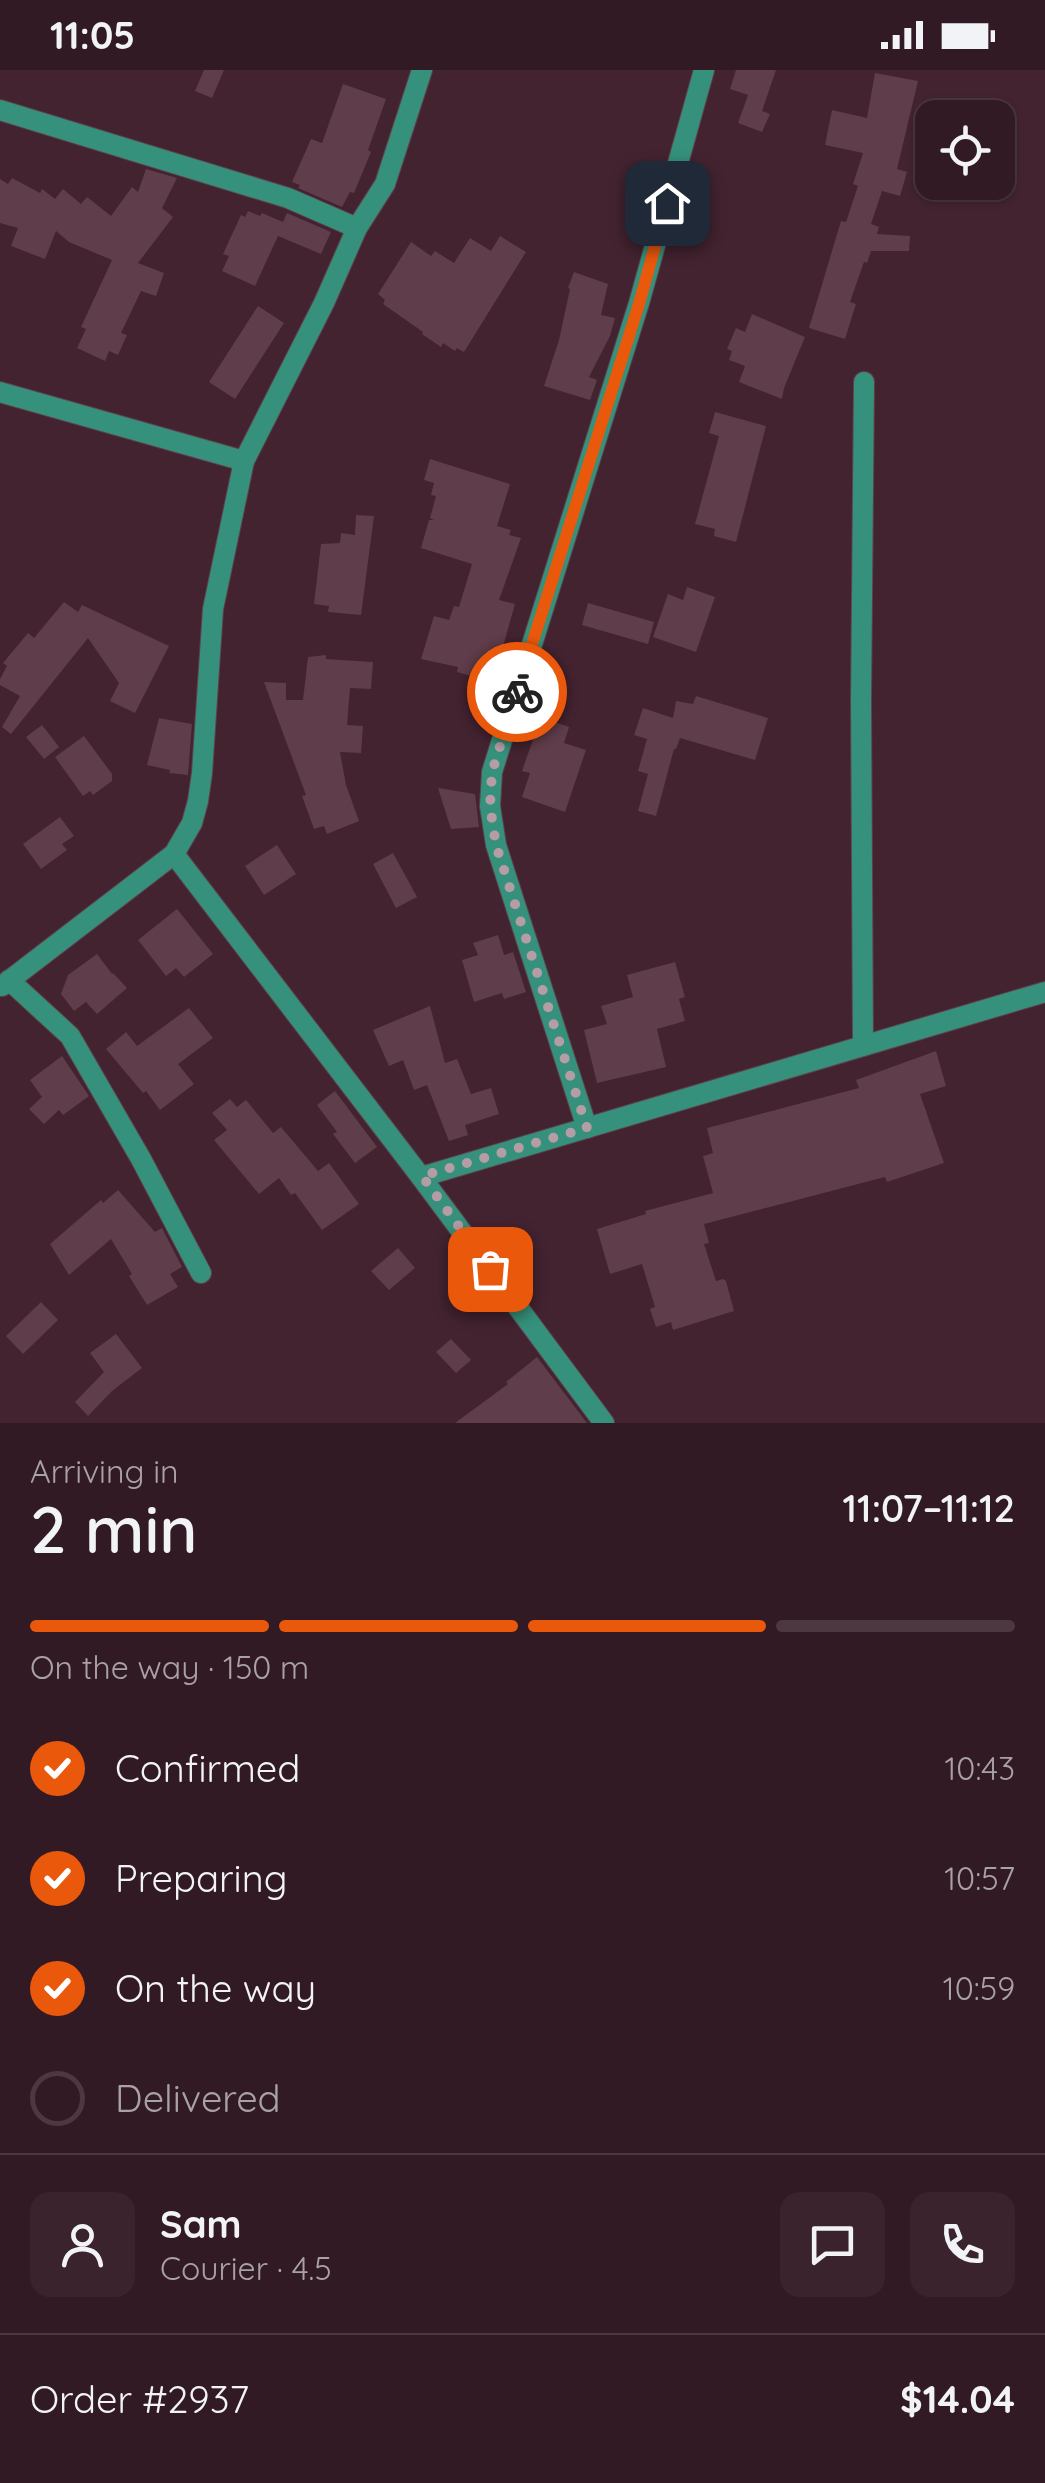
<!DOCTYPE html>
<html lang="en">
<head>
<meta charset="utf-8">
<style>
	body { margin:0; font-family:Quicksand,sans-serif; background:#3a232c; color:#f1f3f6; height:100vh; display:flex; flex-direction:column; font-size:38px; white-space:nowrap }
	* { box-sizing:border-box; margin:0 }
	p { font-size:32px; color:#a8a1a6 }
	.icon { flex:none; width:55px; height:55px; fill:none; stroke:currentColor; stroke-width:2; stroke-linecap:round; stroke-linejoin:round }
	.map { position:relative; height:1353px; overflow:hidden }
	.panel { display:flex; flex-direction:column; background:#321a24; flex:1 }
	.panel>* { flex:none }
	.controls { position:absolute; left:915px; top:30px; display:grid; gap:20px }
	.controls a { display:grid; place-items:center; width:100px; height:100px; border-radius:20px; background:#321a24; box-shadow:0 2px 8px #0004,0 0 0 2px #4d3841; font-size:50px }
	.pin { position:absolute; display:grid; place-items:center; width:85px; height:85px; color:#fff; margin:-42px; border-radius:20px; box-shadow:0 5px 15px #0006 }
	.courier { position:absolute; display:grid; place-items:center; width:100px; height:100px; margin:-50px; border:8px solid #ea580c; border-radius:50%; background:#fff; color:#222; box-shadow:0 2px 12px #0007 }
	.head em { font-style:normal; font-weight:600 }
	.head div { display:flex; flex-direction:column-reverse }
	.head { display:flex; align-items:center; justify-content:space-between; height:170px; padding:0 30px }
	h1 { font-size:65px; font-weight:600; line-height:75px }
	.bar { display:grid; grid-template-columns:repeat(4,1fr); gap:15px 10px; align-content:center; height:120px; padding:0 30px }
	.bar i { height:12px; border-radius:8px; background:#4d3841 }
	.bar .active { background:#ea580c }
	.bar p { grid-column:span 4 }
	.line { display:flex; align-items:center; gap:25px; padding:0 30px; border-top:2px solid #4d3841 }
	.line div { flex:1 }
	.round { display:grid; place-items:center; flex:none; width:105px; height:105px; border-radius:20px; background:#3a232c }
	ol { padding:0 30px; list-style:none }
	li { display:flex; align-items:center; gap:30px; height:110px }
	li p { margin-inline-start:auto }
	li .icon { padding:10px; border-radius:50%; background:#ea580c; color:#fff; stroke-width:4 }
	li:last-child { color:#a8a1a6 }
	li i { width:55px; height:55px; border:5px solid #4d3841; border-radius:50% }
	.status { display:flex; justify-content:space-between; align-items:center; height:70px; padding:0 50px; background:#321a24; direction:ltr }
	.status svg { height:28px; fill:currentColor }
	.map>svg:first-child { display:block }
	.building { fill:#5f3d4a }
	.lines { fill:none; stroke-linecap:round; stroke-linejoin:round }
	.minor-casing { stroke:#5f414d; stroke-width:22 }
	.minor { stroke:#35917b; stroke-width:20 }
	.done { stroke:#b59da6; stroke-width:10; stroke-dasharray:0 18 }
	.route { stroke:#ea580c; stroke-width:12 }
</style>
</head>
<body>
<div class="status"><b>11:05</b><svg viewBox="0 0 49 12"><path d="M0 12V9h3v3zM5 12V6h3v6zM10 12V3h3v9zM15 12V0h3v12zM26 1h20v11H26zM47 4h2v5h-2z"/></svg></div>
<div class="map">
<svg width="1045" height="1353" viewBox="0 0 1045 1353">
	<rect width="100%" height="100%" fill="#432330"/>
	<g class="building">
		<path d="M 204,0 L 224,0 L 212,28 L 195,21 Z"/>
		<path d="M 736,0 L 776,0 L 762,41 L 770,44 L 762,62 L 738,53 L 748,25 L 730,19 Z"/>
		<path d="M 875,3 L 918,11 L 897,99 L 907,102 L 900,126 L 882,121 L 871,154 L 879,157 L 877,164 L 910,166 L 909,181 L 871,181 L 867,193 L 864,192 L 850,232 L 856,234 L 845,269 L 809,258 L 841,151 L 846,152 L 858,116 L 853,114 L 863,83 L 825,75 L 832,40 L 867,48 Z"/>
		<path d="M 343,14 L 386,29 L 368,80 L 371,82 L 354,123 L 350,122 L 342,137 L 298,118 L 300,115 L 292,112 L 311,69 L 322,73 Z"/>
		<path d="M 146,99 L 177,108 L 162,138 L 173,147 L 138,193 L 164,203 L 156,226 L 141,221 L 121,263 L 127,265 L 118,285 L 109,281 L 105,291 L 77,278 L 86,259 L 81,257 L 112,190 L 69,172 L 56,161 L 45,189 L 11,176 L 18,158 L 0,153 L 0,109 L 8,114 L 12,108 L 40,123 L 42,119 L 55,129 L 63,119 L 81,134 L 87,127 L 111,146 L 132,117 L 138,122 Z"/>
		<path d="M 248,141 L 260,146 L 262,143 L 283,152 L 287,143 L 331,162 L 321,184 L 278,166 L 255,216 L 222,201 L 229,186 L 223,184 L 241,145 L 245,147 Z"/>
		<path d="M 500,166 L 526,182 L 464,282 L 457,278 L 455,281 L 443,273 L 441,277 L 422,264 L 423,262 L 383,234 L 385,230 L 378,224 L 411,172 L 431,186 L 435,181 L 454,193 L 470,168 L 491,181 Z"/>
		<path d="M 574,202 L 608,214 L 601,245 L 615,248 L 610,266 L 589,307 L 597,310 L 590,330 L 544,316 L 559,270 L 570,219 L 568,218 Z"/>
		<path d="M 258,236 L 284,253 L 235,329 L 209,312 Z"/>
		<path d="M 752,244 L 805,267 L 784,318 L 782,329 L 739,312 L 745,296 L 729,290 L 732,281 L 727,279 L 736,258 L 745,262 Z"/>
		<path d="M 715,342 L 766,356 L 736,472 L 714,466 L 715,459 L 695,454 L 719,366 L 709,363 Z"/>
		<path d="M 430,389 L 510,414 L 497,456 L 511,460 L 509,465 L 521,468 L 499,530 L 515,534 L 493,612 L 457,602 L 458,597 L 421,589 L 434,546 L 449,550 L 454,536 L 459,537 L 472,494 L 421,478 L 429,450 L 434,450 L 430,448 L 436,426 L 431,425 L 434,413 L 424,410 Z"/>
		<path d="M 356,445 L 374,446 L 361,545 L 328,542 L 329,536 L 314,534 L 321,474 L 340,473 L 341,463 L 355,465 Z"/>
		<path d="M 687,517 L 715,527 L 696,582 L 653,567 L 668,524 L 683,530 Z"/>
		<path d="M 64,532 L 78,542 L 82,535 L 169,576 L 135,643 L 110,631 L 119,613 L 88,568 L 11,664 L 2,657 L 20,626 L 0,615 L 0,609 L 7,596 L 3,593 L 28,563 L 34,568 Z"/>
		<path d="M 588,533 L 654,552 L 648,574 L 582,555 Z"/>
		<path d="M 326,585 L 326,589 L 373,592 L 371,619 L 350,618 L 347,655 L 363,656 L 361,683 L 340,682 L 346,715 L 359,751 L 327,764 L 324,756 L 314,759 L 302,726 L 306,725 L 264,612 L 286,613 L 286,630 L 303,630 L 308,587 Z"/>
		<path d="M 696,626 L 768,648 L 755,690 L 680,668 L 676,679 L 674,679 L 656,746 L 638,741 L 648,704 L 638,701 L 647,669 L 634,665 L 643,638 L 673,648 L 676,631 L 693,634 Z"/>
		<path d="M 541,647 L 569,657 L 564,673 L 586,680 L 565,742 L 522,727 L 530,703 L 522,701 Z"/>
		<path d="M 159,648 L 192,654 L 188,705 L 169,703 L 170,700 L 147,695 Z"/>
		<path d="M 42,655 L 59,677 L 44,689 L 26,667 Z"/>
		<path d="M 84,666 L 112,704 L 112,711 L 93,725 L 90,721 L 83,726 L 55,687 Z"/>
		<path d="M 438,718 L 475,724 L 479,757 L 451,759 Z"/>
		<path d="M 60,747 L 74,766 L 62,774 L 67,780 L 41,799 L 23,774 Z"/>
		<path d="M 277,775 L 296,804 L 264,825 L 245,796 Z"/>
		<path d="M 393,783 L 417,827 L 396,838 L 373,794 Z"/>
		<path d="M 177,839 L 213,884 L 184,907 L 176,898 L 166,906 L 138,870 Z"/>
		<path d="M 498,865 L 504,885 L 513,882 L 526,922 L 504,929 L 502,923 L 474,932 L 462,890 L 478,885 L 473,873 Z"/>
		<path d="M 97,884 L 112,904 L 113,903 L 127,918 L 97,944 L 86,932 L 74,941 L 61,924 L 68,905 Z"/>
		<path d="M 675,892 L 685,927 L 679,929 L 685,951 L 657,959 L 666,997 L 597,1013 L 584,960 L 607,954 L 601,936 L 633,927 L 627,905 Z"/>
		<path d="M 430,936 L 445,993 L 457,989 L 471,1024 L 491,1018 L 499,1044 L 465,1055 L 468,1065 L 449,1071 L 427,1015 L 414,1020 L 403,990 L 389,996 L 373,960 Z"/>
		<path d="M 189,938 L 213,968 L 178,994 L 194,1014 L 160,1040 L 146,1021 L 143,1023 L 106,979 L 126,962 L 137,976 Z"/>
		<path d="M 936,981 L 946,1016 L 920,1024 L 944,1093 L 887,1112 L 885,1107 L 704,1154 L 709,1173 L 704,1174 L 716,1211 L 723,1209 L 726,1211 L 734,1241 L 673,1260 L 671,1252 L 656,1257 L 650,1239 L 655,1237 L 642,1194 L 610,1204 L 597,1159 L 646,1144 L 645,1141 L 713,1123 L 703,1086 L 713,1083 L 707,1058 L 859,1018 L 856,1010 Z"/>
		<path d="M 62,986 L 89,1026 L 63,1045 L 59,1040 L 44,1054 L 29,1039 L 42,1027 L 30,1010 Z"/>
		<path d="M 335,1021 L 377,1077 L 355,1093 L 333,1064 L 337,1062 L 317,1035 Z"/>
		<path d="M 230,1029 L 237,1037 L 246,1030 L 273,1063 L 281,1057 L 318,1101 L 329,1093 L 359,1134 L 322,1160 L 295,1123 L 291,1125 L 279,1108 L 259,1124 L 214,1070 L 227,1060 L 212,1043 Z"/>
		<path d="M 118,1120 L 155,1162 L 162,1158 L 182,1197 L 170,1204 L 178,1217 L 147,1235 L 129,1206 L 132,1204 L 111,1169 L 69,1205 L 50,1174 L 101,1130 L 103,1133 Z"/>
		<path d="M 398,1178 L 415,1198 L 389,1220 L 371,1201 Z"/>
		<path d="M 41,1232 L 58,1250 L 23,1284 L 6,1266 Z"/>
		<path d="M 116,1264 L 142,1298 L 112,1321 L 88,1346 L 75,1332 L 104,1302 L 90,1283 Z"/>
		<path d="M 451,1269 L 471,1290 L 456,1303 L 436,1282 Z"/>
		<path d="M 537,1287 L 587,1353 L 455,1353 L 508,1314 L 506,1312 Z"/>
	</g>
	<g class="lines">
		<g class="minor-casing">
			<g id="minor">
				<path d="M 422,0 L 385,114 L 357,158 L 324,233 L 244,391 L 213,539 L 202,703 L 198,731 L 192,753 L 174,784 L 421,1107 L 604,1353"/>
				<path d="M 0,40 L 288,128 L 357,158"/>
				<path d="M 0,322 L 244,391"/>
				<path d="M 9,910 L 70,966 L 141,1089 L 201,1203"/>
				<path d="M 2,916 L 174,784"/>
				<path d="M 863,976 L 861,631 L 864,312"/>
				<path d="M 587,1058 L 496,775 L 490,736 L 492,702 L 639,233 L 704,0"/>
				<path d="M 421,1107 L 1045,922"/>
			</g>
		</g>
		<use href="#minor" class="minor"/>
	</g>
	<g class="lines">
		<path class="done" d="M 490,1199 L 422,1106 L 587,1058 L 496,775 L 490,736 L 492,702 L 517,622"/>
		<path class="route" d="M 517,622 L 639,234 L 667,133"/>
	</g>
</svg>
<div class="controls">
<a><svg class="icon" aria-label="locate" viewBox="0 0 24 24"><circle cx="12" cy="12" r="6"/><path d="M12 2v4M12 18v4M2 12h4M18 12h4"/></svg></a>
</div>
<div class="pin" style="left:490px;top:1199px;background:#ea580c"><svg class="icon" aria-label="bag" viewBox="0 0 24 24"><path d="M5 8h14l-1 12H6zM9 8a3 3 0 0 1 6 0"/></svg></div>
<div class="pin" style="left:667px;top:133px;background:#1f2937"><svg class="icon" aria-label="home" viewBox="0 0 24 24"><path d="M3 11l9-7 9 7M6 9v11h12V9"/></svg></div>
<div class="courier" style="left:517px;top:622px"><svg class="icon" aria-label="bike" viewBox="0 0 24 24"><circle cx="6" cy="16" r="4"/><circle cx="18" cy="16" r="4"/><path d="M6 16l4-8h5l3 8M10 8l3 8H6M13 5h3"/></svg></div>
</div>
<section class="panel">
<div class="head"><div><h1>2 min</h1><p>Arriving in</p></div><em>11:07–11:12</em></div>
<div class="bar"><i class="active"></i><i class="active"></i><i class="active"></i><i></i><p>On the way · 150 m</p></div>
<ol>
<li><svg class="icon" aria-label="check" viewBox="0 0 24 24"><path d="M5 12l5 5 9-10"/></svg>Confirmed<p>10:43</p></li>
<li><svg class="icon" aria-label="check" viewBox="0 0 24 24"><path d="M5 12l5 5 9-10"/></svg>Preparing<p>10:57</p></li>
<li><svg class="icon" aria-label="check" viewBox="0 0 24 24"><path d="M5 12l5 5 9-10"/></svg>On the way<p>10:59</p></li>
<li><i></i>Delivered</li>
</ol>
<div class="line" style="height:180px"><a class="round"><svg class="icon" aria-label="person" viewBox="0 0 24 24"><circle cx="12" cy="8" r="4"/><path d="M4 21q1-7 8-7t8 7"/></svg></a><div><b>Sam</b><p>Courier · 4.5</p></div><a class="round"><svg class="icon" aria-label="chat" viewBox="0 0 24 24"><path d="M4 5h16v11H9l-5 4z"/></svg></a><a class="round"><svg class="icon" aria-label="phone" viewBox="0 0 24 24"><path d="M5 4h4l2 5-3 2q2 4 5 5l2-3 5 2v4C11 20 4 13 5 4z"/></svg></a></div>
<div class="line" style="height:130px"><div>Order #2937</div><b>$14.04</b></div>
</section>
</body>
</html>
